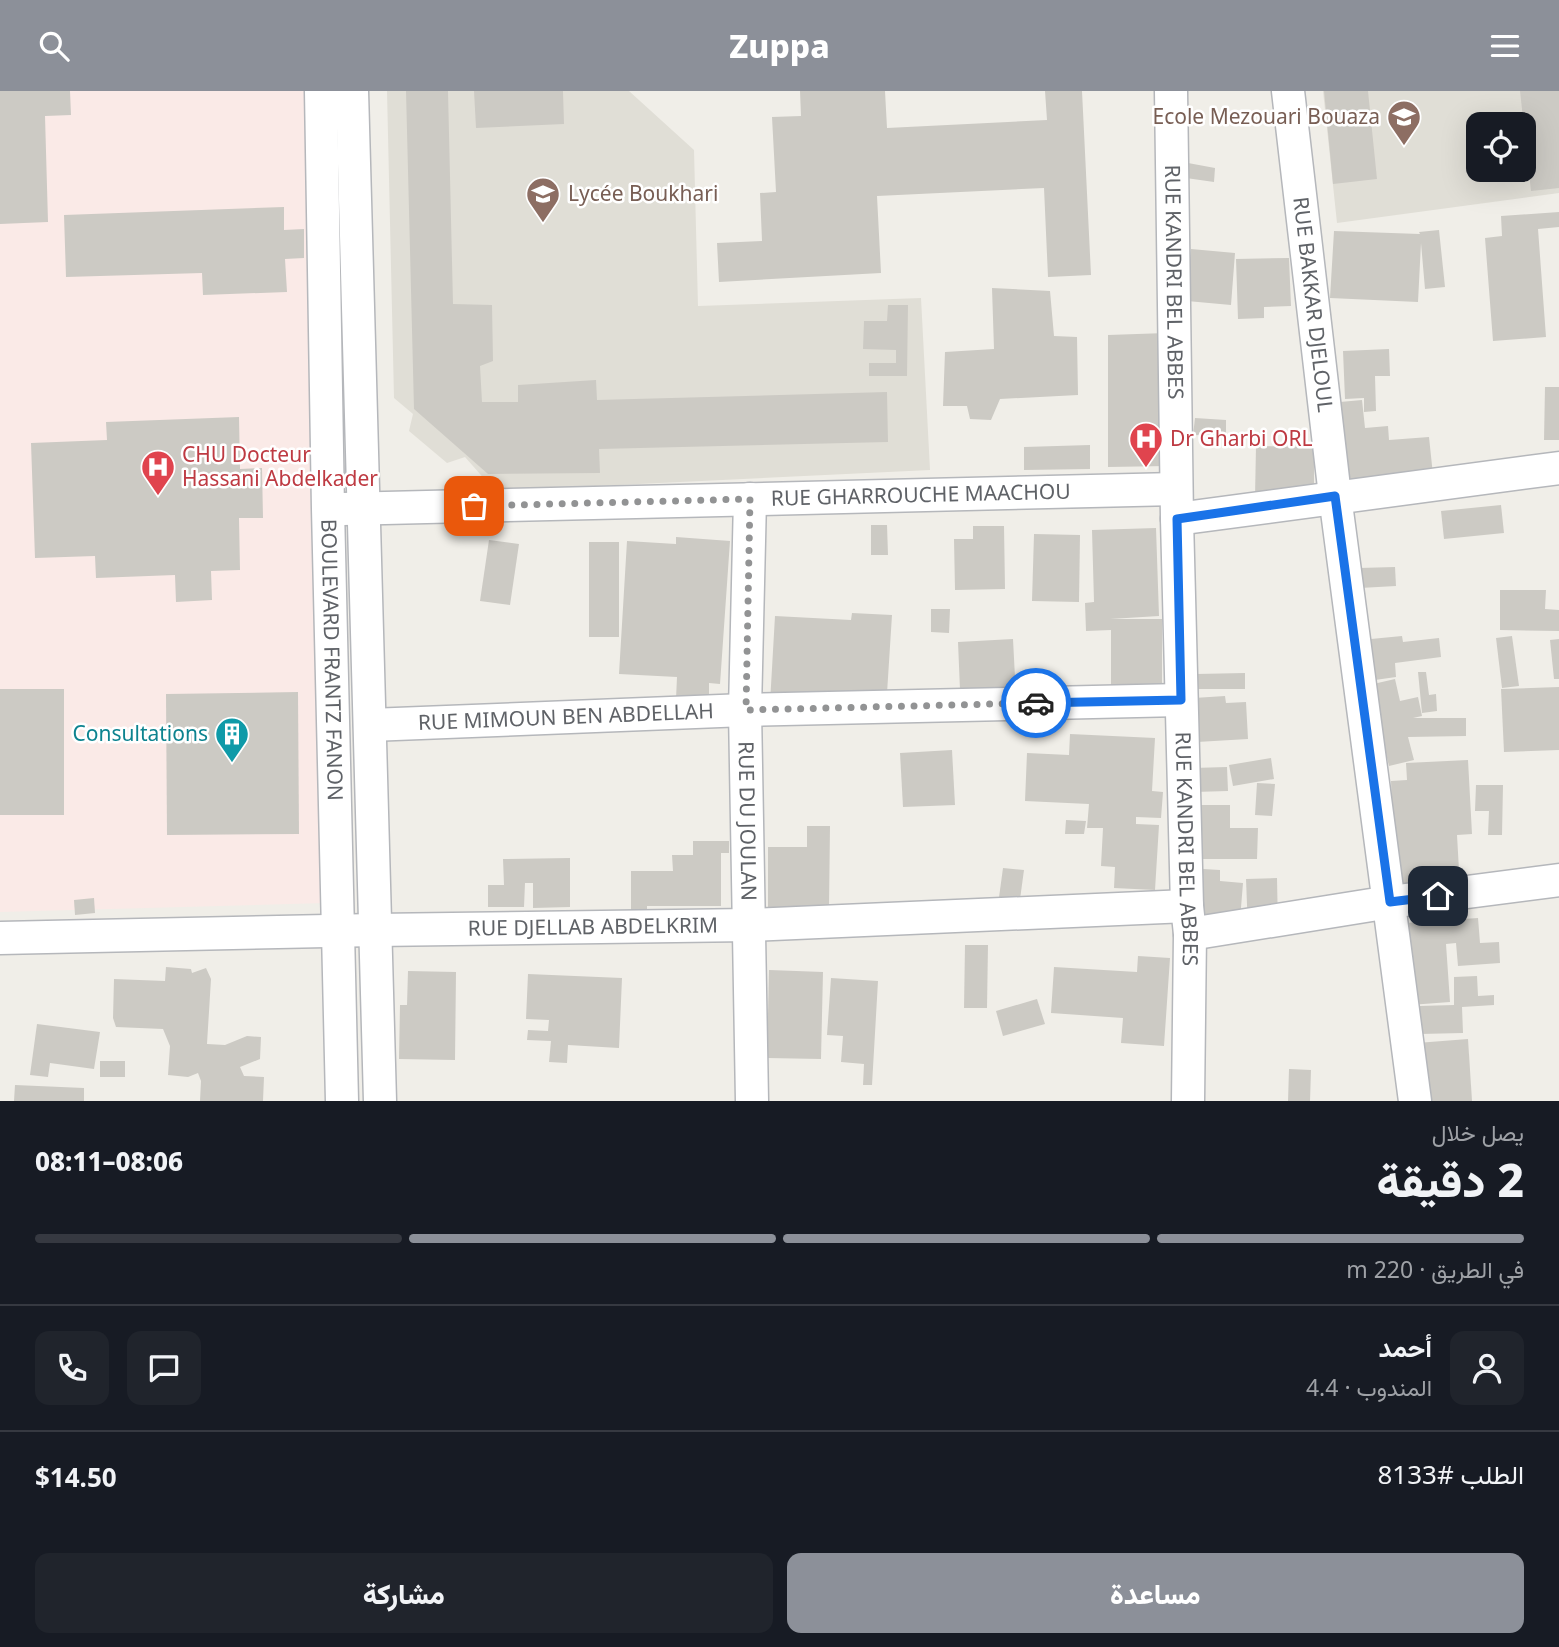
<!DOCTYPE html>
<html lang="ar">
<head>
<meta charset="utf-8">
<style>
	body { margin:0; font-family:"Noto Sans",Vazirmatn,sans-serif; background:#20242c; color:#f1f3f6; direction:rtl; height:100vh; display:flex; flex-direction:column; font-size:26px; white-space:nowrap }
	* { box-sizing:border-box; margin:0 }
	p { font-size:23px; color:#9ea1a6 }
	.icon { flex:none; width:38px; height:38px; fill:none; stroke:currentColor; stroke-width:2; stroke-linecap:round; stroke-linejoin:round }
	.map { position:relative; height:1010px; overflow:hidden; direction:ltr }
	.details { display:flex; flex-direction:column; background:#171b24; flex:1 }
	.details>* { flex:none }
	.controls { position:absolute; left:1466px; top:21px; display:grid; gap:14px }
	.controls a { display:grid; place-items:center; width:70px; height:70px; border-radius:14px; background:#171b24; box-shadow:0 7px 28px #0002; font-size:35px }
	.pin { position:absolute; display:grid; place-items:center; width:60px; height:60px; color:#fff; margin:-30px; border-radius:14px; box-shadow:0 4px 10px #0006 }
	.courier { position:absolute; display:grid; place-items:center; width:70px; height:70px; margin:-35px; border:5px solid #1a73e8; border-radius:50%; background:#fff; color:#222; box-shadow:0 2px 9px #0007 }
	.overview em { font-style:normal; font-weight:800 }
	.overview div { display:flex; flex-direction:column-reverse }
	.overview { display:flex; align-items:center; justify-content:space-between; height:119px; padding:0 35px }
	h1 { font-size:46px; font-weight:800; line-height:52px }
	.bar { display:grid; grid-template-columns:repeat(4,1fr); gap:10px 7px; align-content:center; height:84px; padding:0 35px }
	.bar i { height:9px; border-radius:5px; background:#363941 }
	.bar .on { background:#8c9099 }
	.bar p { grid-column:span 4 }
	.line { display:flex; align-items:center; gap:18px; padding:0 35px; border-top:2px solid #363941 }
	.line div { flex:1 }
	.round { display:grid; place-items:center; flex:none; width:74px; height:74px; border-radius:14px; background:#20242c }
	.action { display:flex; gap:14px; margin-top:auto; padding:14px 35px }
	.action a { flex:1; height:80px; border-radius:14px; background:#8c9099; color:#fff; font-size:28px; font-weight:800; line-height:80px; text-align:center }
	.action a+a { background:#20242c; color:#f1f3f6 }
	header { display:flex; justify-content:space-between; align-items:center; height:91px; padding:0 35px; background:#8c9099; color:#fff; font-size:32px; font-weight:800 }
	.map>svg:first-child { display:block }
	.education { fill:#e0ded6; fill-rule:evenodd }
	.medical { fill:#faeae7 }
	.building { fill:#cccac4 }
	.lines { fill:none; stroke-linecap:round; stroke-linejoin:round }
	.minor-casing { stroke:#b5b7bb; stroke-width:35 }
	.minor { stroke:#fff; stroke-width:32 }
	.done { stroke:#929394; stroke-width:7; stroke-dasharray:0 12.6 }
	.route { stroke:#1a73e8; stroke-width:9 }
	.labels { text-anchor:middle; stroke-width:5; stroke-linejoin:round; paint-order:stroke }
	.education-label { font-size:21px; fill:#785e54; stroke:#fff; text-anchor:end }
	.street-label { font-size:21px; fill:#5f6267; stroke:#fff }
	.health-label { font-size:21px; fill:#be3a42; stroke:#fff; text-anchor:start }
	.culture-label { font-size:21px; fill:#0d838f; stroke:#fff; text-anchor:end }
</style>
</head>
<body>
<header><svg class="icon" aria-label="menu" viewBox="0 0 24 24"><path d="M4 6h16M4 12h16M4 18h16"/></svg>Zuppa<svg class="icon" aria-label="search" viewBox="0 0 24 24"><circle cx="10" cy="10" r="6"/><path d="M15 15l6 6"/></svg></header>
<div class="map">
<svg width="1559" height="1010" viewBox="0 0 1559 1010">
	<rect width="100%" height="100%" fill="#f0eee8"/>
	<g class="education">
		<path d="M 387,0 L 629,0 L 694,59 L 698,215 L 921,207 L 930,379 L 495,400 L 465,366 L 447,372 L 409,340 L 413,323 L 394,307 Z"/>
		<path d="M 1323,0 L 1559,0 L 1559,102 L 1337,132 ZM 1479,33 L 1524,33 L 1524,79 L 1479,79 Z"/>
	</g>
	<path class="medical" d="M 0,0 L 304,0 L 326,812 L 0,821 Z"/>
	<g class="building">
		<path d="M 0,0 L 70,0 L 71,24 L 45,25 L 48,131 L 0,133 Z"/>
		<path d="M 406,0 L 448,0 L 453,213 L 492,214 L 493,270 L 480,275 L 482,311 L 518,311 L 518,294 L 596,289 L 597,309 L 887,301 L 888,351 L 599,358 L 600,382 L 488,383 L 414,318 Z"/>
		<path d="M 474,0 L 563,0 L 564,33 L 476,37 Z"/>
		<path d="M 800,0 L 885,0 L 887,37 L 1047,29 L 1045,0 L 1082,0 L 1091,184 L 1048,186 L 1044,97 L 877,105 L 881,182 L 719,191 L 717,152 L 762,150 L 760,102 L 776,101 L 772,26 L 801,25 Z"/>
		<path d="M 1324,0 L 1368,0 L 1377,88 L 1333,93 Z"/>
		<path d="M 1520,0 L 1559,0 L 1559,97 L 1531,100 Z"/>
		<path d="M 1188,72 L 1215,77 L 1214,91 L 1186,87 Z"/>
		<path d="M 284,116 L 284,139 L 304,138 L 304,167 L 285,168 L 287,201 L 203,204 L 202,182 L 66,186 L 64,124 Z"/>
		<path d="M 1559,121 L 1559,136 L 1538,138 L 1546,246 L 1493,250 L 1485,147 L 1502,145 L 1501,125 Z"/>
		<path d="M 1439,139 L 1445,196 L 1425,198 L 1421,152 L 1418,211 L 1330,207 L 1334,140 L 1420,143 L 1419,141 Z"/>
		<path d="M 1191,158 L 1235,162 L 1231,214 L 1187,210 Z"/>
		<path d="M 1289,167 L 1291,215 L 1264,216 L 1264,227 L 1238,228 L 1236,168 Z"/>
		<path d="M 992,197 L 1050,200 L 1054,245 L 1077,246 L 1078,304 L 1000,308 L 991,329 L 970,328 L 967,315 L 943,315 L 945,261 L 994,258 Z"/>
		<path d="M 888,214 L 908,214 L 907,285 L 869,285 L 869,272 L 896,272 L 896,259 L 863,258 L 864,230 L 887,230 Z"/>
		<path d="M 1166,242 L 1167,375 L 1108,376 L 1108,244 Z"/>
		<path d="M 1389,258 L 1390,285 L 1375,285 L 1376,320 L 1364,321 L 1364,307 L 1345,308 L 1343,260 Z"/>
		<path d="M 1545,296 L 1559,296 L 1559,349 L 1544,349 Z"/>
		<path d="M 1362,309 L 1365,337 L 1388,335 L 1389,349 L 1429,346 L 1433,384 L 1347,392 L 1340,311 Z"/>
		<path d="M 239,326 L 240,378 L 262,377 L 263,427 L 239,427 L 240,479 L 211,480 L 212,509 L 176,511 L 175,484 L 96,487 L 95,465 L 35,467 L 31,352 L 107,349 L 106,331 Z"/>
		<path d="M 1195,327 L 1226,329 L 1226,345 L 1193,344 Z"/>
		<path d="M 1090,354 L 1090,378 L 1024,379 L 1024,356 Z"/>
		<path d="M 1256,355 L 1314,356 L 1314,406 L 1255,406 Z"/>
		<path d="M 1501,414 L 1504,442 L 1444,448 L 1441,420 Z"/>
		<path d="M 871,434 L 887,434 L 888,464 L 871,464 Z"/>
		<path d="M 973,435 L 1004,435 L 1005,498 L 955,499 L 954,448 L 973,448 Z"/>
		<path d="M 1156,437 L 1159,525 L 1110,528 L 1162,528 L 1162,602 L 1111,602 L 1111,539 L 1086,540 L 1085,512 L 1094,511 L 1092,439 Z"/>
		<path d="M 1034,443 L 1080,444 L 1079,511 L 1032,510 Z"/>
		<path d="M 676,446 L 730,450 L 720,593 L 709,592 L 709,610 L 676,608 L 677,586 L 619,583 L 627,450 L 676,453 Z"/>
		<path d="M 489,449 L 519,453 L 510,514 L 480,510 Z"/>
		<rect x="589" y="451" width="30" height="95"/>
		<path d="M 1395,476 L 1396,495 L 1360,497 L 1359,477 Z"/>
		<path d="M 1500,499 L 1546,499 L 1545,518 L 1559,519 L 1559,540 L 1500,539 Z"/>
		<path d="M 931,518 L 950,518 L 949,542 L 931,541 Z"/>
		<path d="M 852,522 L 892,524 L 886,618 L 770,612 L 775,525 L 851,529 Z"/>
		<path d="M 1402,545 L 1403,551 L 1439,547 L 1441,566 L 1395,572 L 1396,586 L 1375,589 L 1371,548 Z"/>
		<path d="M 1512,545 L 1519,595 L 1502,597 L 1496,547 Z"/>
		<path d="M 1013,548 L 1016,606 L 995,607 L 995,597 L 960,599 L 958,551 Z"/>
		<path d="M 1559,548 L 1559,588 L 1554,588 L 1550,549 Z"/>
		<path d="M 1418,581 L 1426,581 L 1429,604 L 1436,603 L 1437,620 L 1422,622 Z"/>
		<path d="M 1245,582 L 1245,598 L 1196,598 L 1196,583 Z"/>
		<path d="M 1395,588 L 1400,610 L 1418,606 L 1422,625 L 1413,627 L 1466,627 L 1466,645 L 1408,646 L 1414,669 L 1389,675 L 1369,594 Z"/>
		<path d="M 1559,596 L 1559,659 L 1504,661 L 1501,598 Z"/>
		<rect x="0" y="598" width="64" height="126"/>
		<path d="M 298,601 L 299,743 L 167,744 L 166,603 Z"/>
		<path d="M 1225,605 L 1226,612 L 1246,611 L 1248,648 L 1197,651 L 1194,607 Z"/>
		<path d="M 1070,643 L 1155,647 L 1152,700 L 1163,701 L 1161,727 L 1136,726 L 1136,733 L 1159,734 L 1155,799 L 1114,797 L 1115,776 L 1101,775 L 1103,737 L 1087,737 L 1089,713 L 1025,710 L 1027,662 L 1069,664 Z"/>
		<path d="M 952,659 L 955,714 L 903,716 L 900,662 Z"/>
		<path d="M 1271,667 L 1274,688 L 1233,695 L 1229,674 Z"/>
		<path d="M 1468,669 L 1472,743 L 1457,744 L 1460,797 L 1395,801 L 1391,690 L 1407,689 L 1406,672 Z"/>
		<path d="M 1227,676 L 1228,700 L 1194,701 L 1193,677 Z"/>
		<path d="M 1257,692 L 1275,693 L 1272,725 L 1255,724 Z"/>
		<path d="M 1476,694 L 1503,694 L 1502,744 L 1488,744 L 1489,720 L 1475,720 Z"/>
		<path d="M 1194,714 L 1230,714 L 1230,737 L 1258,737 L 1257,768 L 1194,768 Z"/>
		<path d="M 1066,729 L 1086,730 L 1084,743 L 1065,743 Z"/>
		<path d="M 807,735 L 830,735 L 829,816 L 768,816 L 768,756 L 807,756 Z"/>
		<path d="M 693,750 L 729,750 L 729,762 L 721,762 L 721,815 L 647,815 L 647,833 L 631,833 L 631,780 L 673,780 L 672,764 L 693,764 Z"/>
		<path d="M 570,767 L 570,816 L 533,817 L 533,792 L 525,792 L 524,816 L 488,816 L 488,794 L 504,794 L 503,768 Z"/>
		<path d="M 1003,777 L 1024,779 L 1018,823 L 997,821 Z"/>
		<path d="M 1203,778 L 1220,779 L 1220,790 L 1243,792 L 1239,841 L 1198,837 Z"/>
		<path d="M 1277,787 L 1278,838 L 1248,839 L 1246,788 Z"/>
		<path d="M 94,807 L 95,822 L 75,824 L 74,809 Z"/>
		<path d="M 1478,827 L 1480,852 L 1499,851 L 1500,872 L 1458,875 L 1456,852 L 1446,853 L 1450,911 L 1410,914 L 1405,832 Z"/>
		<path d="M 965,854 L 988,854 L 987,917 L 964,917 Z"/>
		<path d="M 1138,865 L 1170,867 L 1164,955 L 1121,952 L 1123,927 L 1051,922 L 1054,876 L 1137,881 Z"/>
		<path d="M 166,876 L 191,878 L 192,882 L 206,877 L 211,888 L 207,953 L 225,954 L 247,945 L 261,946 L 260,968 L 240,976 L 244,985 L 264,986 L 263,1010 L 200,1010 L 201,990 L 198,982 L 188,986 L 168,984 L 170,955 L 163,938 L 116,936 L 113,927 L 114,888 L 165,890 Z"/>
		<path d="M 769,879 L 823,881 L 821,968 L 767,967 Z"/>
		<path d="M 408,880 L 456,881 L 455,969 L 399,968 L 400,914 L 407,914 Z"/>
		<path d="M 528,883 L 622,887 L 619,957 L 568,954 L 567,972 L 549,971 L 551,950 L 527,949 L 528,939 L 548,940 L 549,929 L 526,928 Z"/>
		<path d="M 1477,885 L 1478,905 L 1494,904 L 1494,914 L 1462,916 L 1463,942 L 1420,943 L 1419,915 L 1454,914 L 1454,886 Z"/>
		<path d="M 831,887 L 878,890 L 872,994 L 863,994 L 864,973 L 841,971 L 843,945 L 827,944 Z"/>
		<path d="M 1037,908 L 1045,933 L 1003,945 L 996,920 Z"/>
		<path d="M 37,933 L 100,941 L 94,978 L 50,972 L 48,986 L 30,984 Z"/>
		<path d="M 1468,948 L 1472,1010 L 1421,1010 L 1417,952 Z"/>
		<rect x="100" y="970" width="25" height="16"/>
		<path d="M 1289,978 L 1311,979 L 1310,1010 L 1288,1010 Z"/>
		<path d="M 15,994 L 84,997 L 84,1010 L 14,1010 Z"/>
	</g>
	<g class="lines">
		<g class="minor-casing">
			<g id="minor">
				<path id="s1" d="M 321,0 L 328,418 L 342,1010"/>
				<path d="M 352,0 L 380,1010"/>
				<path id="s2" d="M 1171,0 L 1177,428 L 1187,815 L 1190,843 L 1188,1010"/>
				<path id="s3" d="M 1288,0 L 1335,405 L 1415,1010"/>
				<path id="s4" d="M 750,408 L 745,619 L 752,1010"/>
				<path id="s5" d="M 343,418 L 1176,398"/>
				<path d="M 1177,428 L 1559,377"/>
				<path id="s6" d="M 370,634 L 745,619 L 1181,609"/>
				<path d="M 1190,843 L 1390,811 L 1559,789"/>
				<path id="s7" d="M 0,847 L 375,839 L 750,834 L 1187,815"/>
			</g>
		</g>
		<use href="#minor" class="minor"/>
	</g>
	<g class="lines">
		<path class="done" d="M 474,415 L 750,408 L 746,619 L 1036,612"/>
		<path class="route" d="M 1036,612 L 1181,609 L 1177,428 L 1335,405 L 1390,811 L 1438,805"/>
	</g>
	<defs>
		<g id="school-pin" transform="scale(1.75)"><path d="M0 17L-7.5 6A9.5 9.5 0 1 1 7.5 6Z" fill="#8d6e63" stroke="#fff"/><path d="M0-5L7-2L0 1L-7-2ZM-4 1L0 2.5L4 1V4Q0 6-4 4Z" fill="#fff"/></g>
		<g id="hospital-pin" transform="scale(1.75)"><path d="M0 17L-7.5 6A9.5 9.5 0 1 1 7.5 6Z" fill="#e0444e" stroke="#fff"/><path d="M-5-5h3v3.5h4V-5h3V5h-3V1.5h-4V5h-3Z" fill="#fff"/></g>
		<g id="building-pin" transform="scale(1.75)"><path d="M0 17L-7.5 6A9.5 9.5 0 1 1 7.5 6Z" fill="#0f9aa8" stroke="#fff"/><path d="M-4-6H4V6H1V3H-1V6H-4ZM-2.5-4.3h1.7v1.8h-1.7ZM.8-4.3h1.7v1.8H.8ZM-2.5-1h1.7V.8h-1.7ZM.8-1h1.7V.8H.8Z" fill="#fff"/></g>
	</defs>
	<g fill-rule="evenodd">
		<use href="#school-pin" x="1404" y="26"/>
		<use href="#school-pin" x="543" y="103"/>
		<use href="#hospital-pin" x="1146" y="348"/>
		<use href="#hospital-pin" x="158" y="376"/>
		<use href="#building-pin" x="232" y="643"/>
	</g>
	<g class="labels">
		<g class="education-label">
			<text x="1380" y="33">Ecole Mezouari Bouaza</text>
			<text x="568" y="110" text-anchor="start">Lycée Boukhari</text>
		</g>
		<g class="street-label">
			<text dy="7" stroke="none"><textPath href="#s2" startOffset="191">RUE KANDRI BEL ABBES</textPath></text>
			<text dy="7" stroke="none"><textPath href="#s3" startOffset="215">RUE BAKKAR DJELOUL</textPath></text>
			<text dy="7" stroke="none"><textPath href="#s5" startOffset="578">RUE GHARROUCHE MAACHOU</textPath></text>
			<text dy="7" stroke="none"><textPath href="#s1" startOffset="569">BOULEVARD FRANTZ FANON</textPath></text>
			<text dy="7" stroke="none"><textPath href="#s6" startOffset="196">RUE MIMOUN BEN ABDELLAH</textPath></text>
			<text dy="7" stroke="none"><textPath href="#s4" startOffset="322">RUE DU JOULAN</textPath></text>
			<text dy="7" stroke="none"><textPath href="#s2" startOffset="758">RUE KANDRI BEL ABBES</textPath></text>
			<text dy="7" stroke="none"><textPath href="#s7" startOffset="593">RUE DJELLAB ABDELKRIM</textPath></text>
		</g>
		<g class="health-label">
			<text x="1170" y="355">Dr Gharbi ORL</text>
			<text x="182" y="371">CHU Docteur<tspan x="182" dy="24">Hassani Abdelkader</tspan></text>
		</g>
		<g class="culture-label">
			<text x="208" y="650">Consultations</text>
		</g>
	</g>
</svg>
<div class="controls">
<a><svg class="icon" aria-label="locate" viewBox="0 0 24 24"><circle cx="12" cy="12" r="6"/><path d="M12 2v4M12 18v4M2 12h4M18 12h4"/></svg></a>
</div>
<div class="pin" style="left:474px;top:415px;background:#ea580c"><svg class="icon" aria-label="bag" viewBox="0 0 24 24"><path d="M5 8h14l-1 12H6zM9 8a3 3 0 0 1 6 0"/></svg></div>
<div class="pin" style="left:1438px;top:805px;background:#1f2937"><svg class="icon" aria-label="home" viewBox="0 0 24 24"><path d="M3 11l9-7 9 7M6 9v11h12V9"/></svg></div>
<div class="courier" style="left:1036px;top:612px"><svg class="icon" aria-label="car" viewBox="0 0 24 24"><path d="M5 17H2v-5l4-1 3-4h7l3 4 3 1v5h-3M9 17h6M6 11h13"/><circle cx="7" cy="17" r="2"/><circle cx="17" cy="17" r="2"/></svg></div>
</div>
<section class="details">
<div class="overview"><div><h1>2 دقيقة</h1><p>يصل خلال</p></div><em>08:06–08:11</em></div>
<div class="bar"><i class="on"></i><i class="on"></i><i class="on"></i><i></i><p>في الطريق · 220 m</p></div>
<div class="line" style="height:126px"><a class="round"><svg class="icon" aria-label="person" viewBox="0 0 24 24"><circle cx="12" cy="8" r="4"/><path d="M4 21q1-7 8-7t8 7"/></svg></a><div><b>أحمد</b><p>المندوب · 4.4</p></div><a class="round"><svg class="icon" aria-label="chat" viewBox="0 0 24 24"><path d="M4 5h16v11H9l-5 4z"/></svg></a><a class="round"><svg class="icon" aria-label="phone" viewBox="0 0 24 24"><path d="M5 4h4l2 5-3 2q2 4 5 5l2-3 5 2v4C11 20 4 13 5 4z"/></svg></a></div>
<div class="line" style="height:91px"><div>الطلب #8133</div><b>$14.50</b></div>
<div class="action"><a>مساعدة</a><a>مشاركة</a></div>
</section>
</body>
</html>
